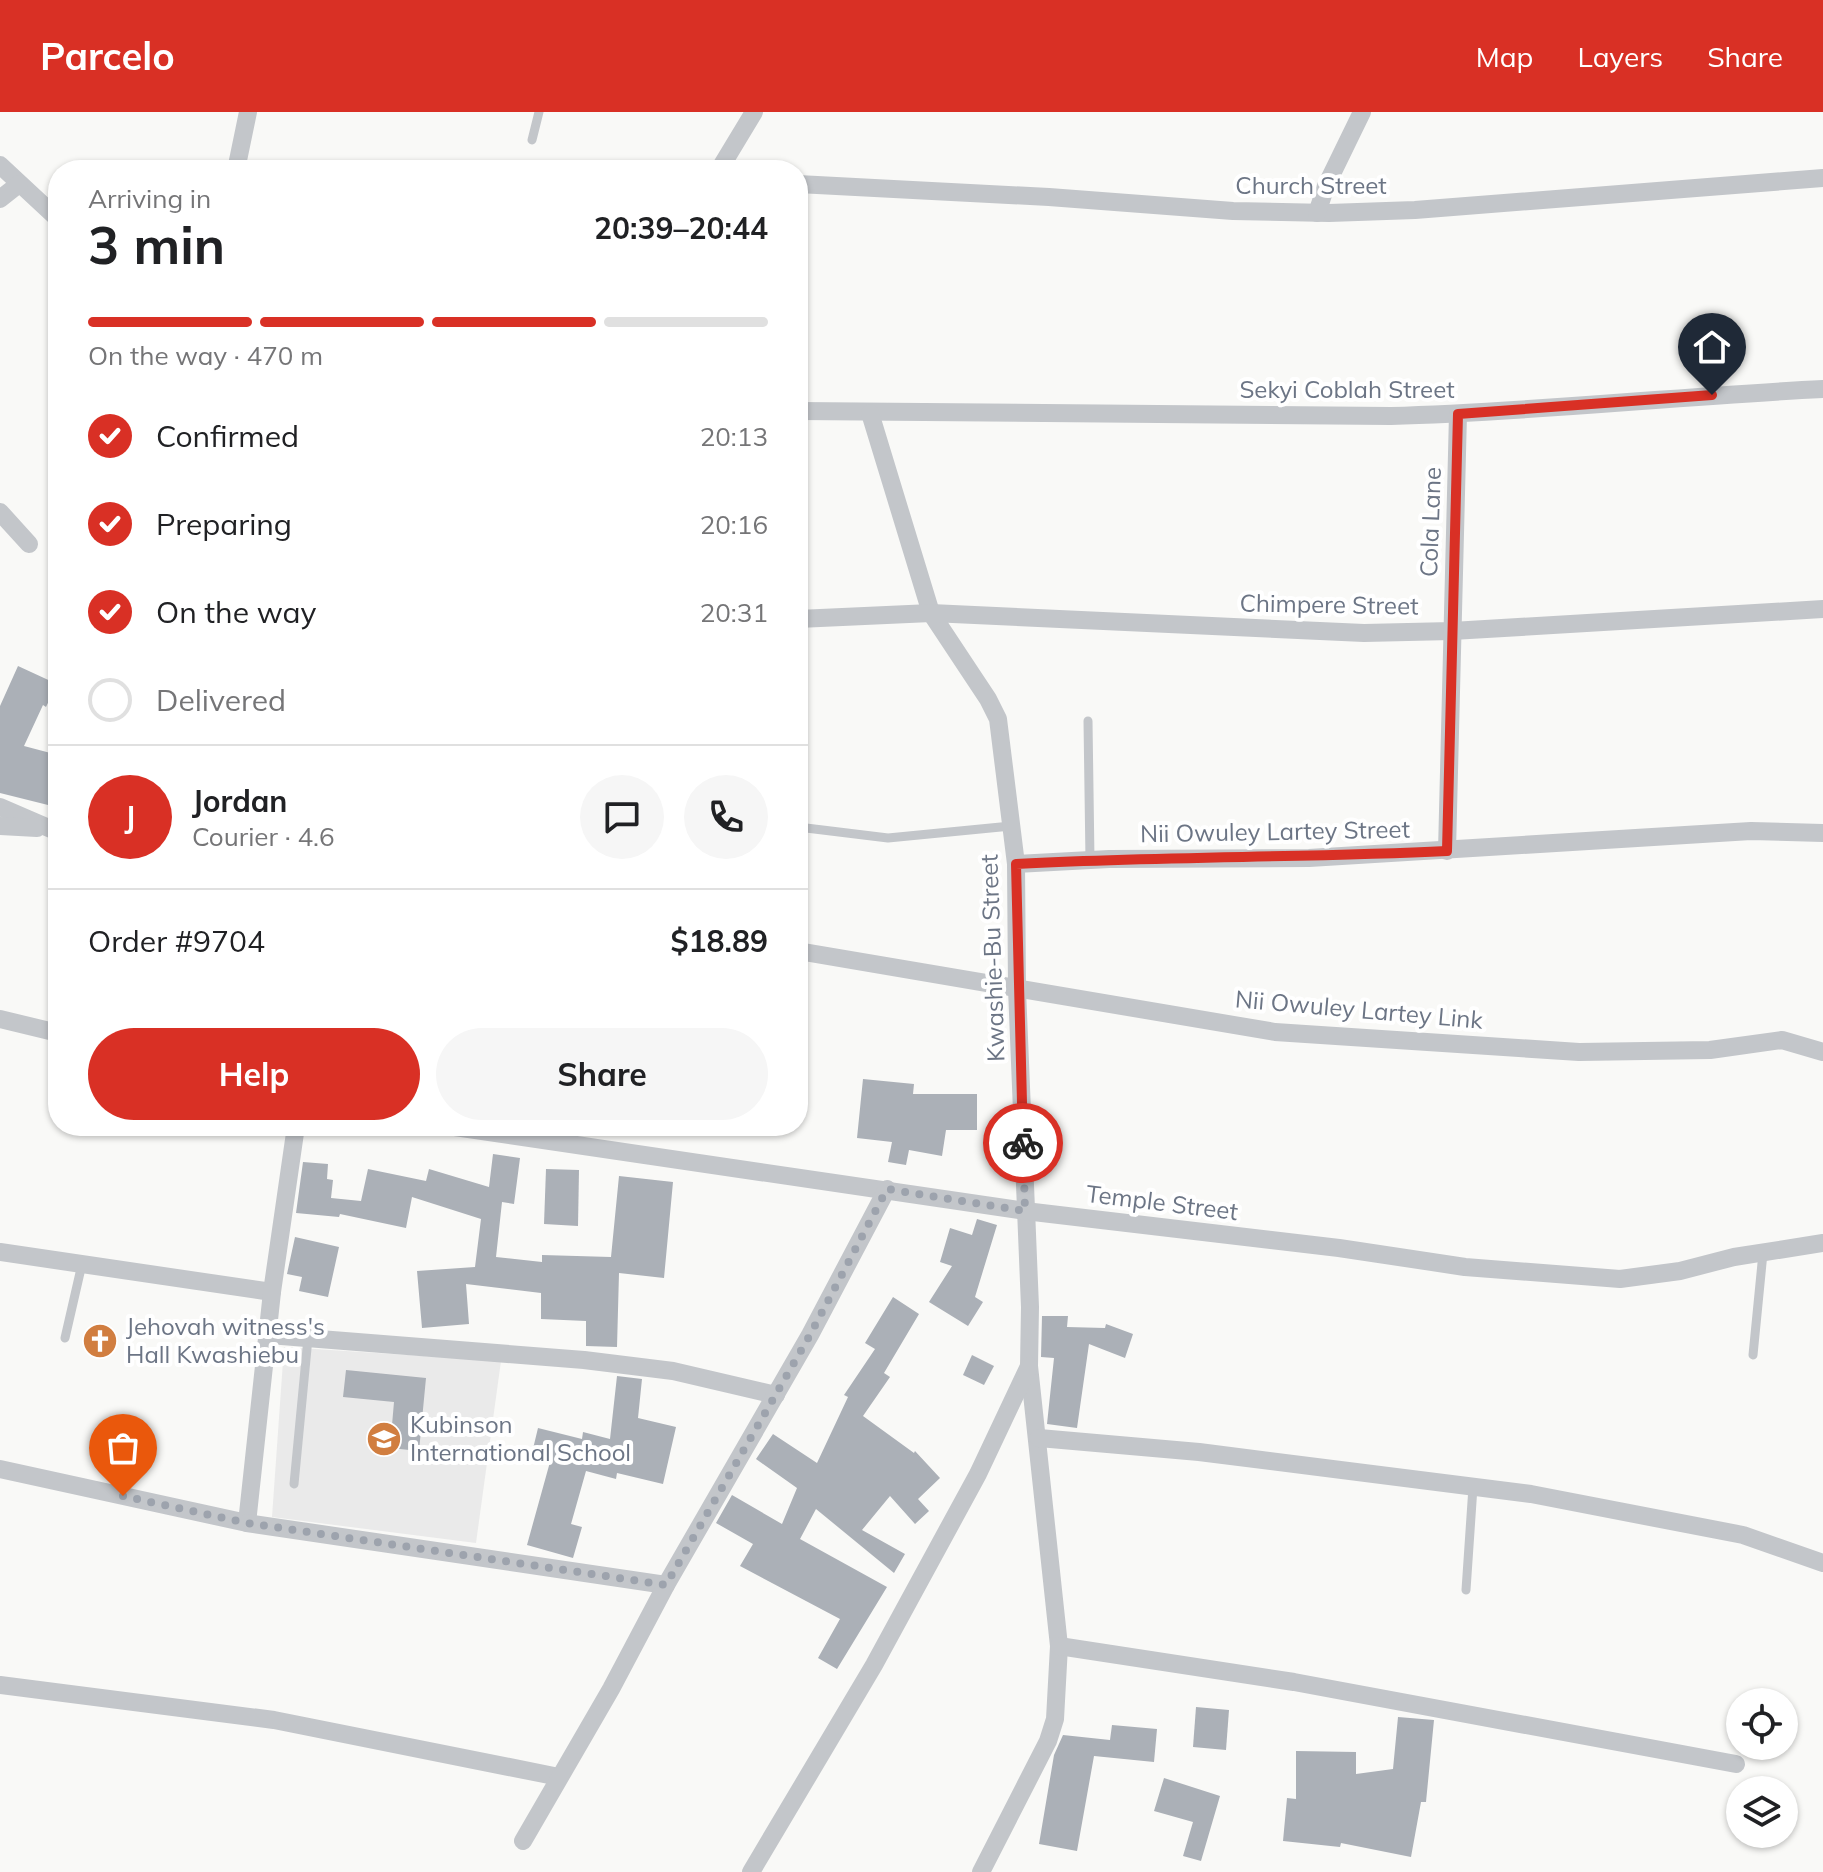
<!DOCTYPE html>
<html lang="en">
<head>
<meta charset="utf-8">
<style>
	body { margin:0; font-family:Mulish,sans-serif; background:#f6f6f6; color:#202124; height:100vh; display:flex; flex-direction:column; font-size:30px; white-space:nowrap }
	* { box-sizing:border-box; margin:0 }
	p { font-size:26px; color:#757577 }
	.icon { flex:none; width:44px; height:44px; fill:none; stroke:currentColor; stroke-width:2; stroke-linecap:round; stroke-linejoin:round }
	.map { position:relative; flex:1; overflow:hidden }
	.details { position:absolute; left:48px; top:48px; width:760px; height:976px; display:flex; flex-direction:column; background:#fff; border-radius:32px; box-shadow:0 2px 6px #0004 }
	.details>* { flex:none }
	.fabs { position:absolute; left:1726px; top:1576px; display:grid; gap:16px }
	.fabs a { display:grid; place-items:center; width:72px; height:72px; border-radius:50%; background:#fff; box-shadow:0 2px 6px #0004; font-size:40px }
	.pin { position:absolute; display:grid; place-items:center; width:68px; height:68px; color:#fff; margin:-82px -34px; border-radius:50% 50% 50% 0; rotate:-45deg; box-shadow:0 0 8px #0007 }
	.pin .icon { rotate:45deg }
	.courier { position:absolute; display:grid; place-items:center; width:80px; height:80px; margin:-40px; border:6px solid #d93025; border-radius:50%; background:#fff; color:#222; box-shadow:0 2px 10px #0007 }
	.head em { font-style:normal; font-weight:700 }
	.head div { display:flex; flex-direction:column-reverse }
	.head { display:flex; align-items:center; justify-content:space-between; height:136px; padding:0 40px }
	h1 { font-size:52px; font-weight:700; line-height:60px }
	.bar { display:grid; grid-template-columns:repeat(4,1fr); gap:12px 8px; align-content:center; height:96px; padding:0 40px }
	.bar i { height:10px; border-radius:6px; background:#e0e0e0 }
	.bar .selected { background:#d93025 }
	.bar p { grid-column:span 4 }
	.line { display:flex; align-items:center; gap:20px; padding:0 40px; border-top:2px solid #e0e0e0 }
	.line div { flex:1 }
	.round { display:grid; place-items:center; flex:none; width:84px; height:84px; border-radius:42px; background:#f6f6f6 }
	ol { padding:0 40px; list-style:none }
	li { display:flex; align-items:center; gap:24px; height:88px }
	li p { margin-inline-start:auto }
	li .icon { padding:8px; border-radius:50%; background:#d93025; color:#fff; stroke-width:4 }
	li:last-child { color:#757577 }
	li i { width:44px; height:44px; border:4px solid #e0e0e0; border-radius:50% }
	.cta { display:flex; gap:16px; margin-top:auto; padding:16px 40px }
	.cta a { flex:1; height:92px; border-radius:48px; background:#d93025; color:#fff; font-size:32px; font-weight:700; line-height:92px; text-align:center }
	.cta a+a { background:#f6f6f6; color:#202124 }
	header { display:flex; align-items:center; gap:48px; box-sizing:border-box; height:112px; padding:0 40px; background:#d93025; color:#fff }
	header strong { font-size:38px }
	nav { display:flex; gap:44px; margin-inline-start:auto; font-size:28px }
	.map>svg:first-child { display:block }
	.built { fill:#eaeaea }
	.building { fill:#abb0b7 }
	.lines { fill:none; stroke-linecap:round; stroke-linejoin:round }
	.lane { stroke:#c3c6ca; stroke-width:9 }
	.street { stroke:#c3c6ca; stroke-width:18 }
	.done { stroke:#9da3ad; stroke-width:8; stroke-dasharray:0 14.4 }
	.route { stroke:#d93025; stroke-width:10 }
	.labels { text-anchor:middle; stroke-width:8; stroke-linejoin:round; paint-order:stroke }
	.street-label { font-size:24px; fill:#6c7585; stroke:#fff }
	.poi-label { font-size:24px; fill:#6c7585; stroke:#fff; text-anchor:start }
</style>
</head>
<body>
<header>
<strong>Parcelo</strong>
<nav><a>Map</a><a>Layers</a><a>Share</a></nav>
</header>
<div class="map">
<svg width="1823" height="1760" viewBox="0 0 1823 1760">
	<rect width="100%" height="100%" fill="#f9f9f7"/>
	<path class="built" d="M 284,1235 L 501,1249 L 476,1431 L 272,1405 Z"/>
	<g class="building">
		<path d="M 18,554 L 57,572 L 46,595 L 43,593 L 24,634 L 58,643 L 58,654 L 48,693 L 0,681 L 0,594 Z"/>
		<path d="M 863,967 L 914,972 L 913,982 L 977,982 L 977,1018 L 946,1018 L 942,1044 L 909,1038 L 906,1053 L 888,1050 L 892,1030 L 857,1026 Z"/>
		<path d="M 493,1042 L 520,1046 L 514,1092 L 502,1090 L 496,1145 L 542,1150 L 542,1143 L 611,1145 L 619,1064 L 673,1070 L 664,1166 L 619,1161 L 617,1235 L 586,1234 L 586,1209 L 541,1207 L 541,1181 L 466,1172 L 469,1212 L 422,1216 L 417,1159 L 475,1155 L 481,1107 L 412,1085 L 406,1116 L 340,1102 L 339,1105 L 296,1101 L 303,1050 L 328,1052 L 327,1067 L 333,1068 L 331,1086 L 361,1089 L 368,1057 L 426,1069 L 429,1057 L 489,1075 Z"/>
		<path d="M 546,1057 L 579,1058 L 578,1114 L 544,1112 Z"/>
		<path d="M 977,1107 L 997,1113 L 975,1185 L 983,1190 L 968,1214 L 929,1190 L 952,1154 L 940,1150 L 950,1116 L 972,1123 Z"/>
		<path d="M 295,1125 L 339,1135 L 328,1185 L 299,1179 L 302,1165 L 287,1162 Z"/>
		<path d="M 893,1185 L 919,1202 L 884,1261 L 890,1265 L 863,1304 L 914,1341 L 915,1339 L 940,1366 L 918,1387 L 929,1399 L 915,1412 L 890,1384 L 862,1418 L 905,1442 L 894,1461 L 816,1397 L 800,1427 L 887,1475 L 837,1557 L 818,1546 L 840,1507 L 740,1454 L 753,1432 L 716,1411 L 732,1383 L 782,1412 L 797,1376 L 756,1347 L 773,1322 L 817,1351 L 848,1285 L 844,1283 L 875,1237 L 865,1231 Z"/>
		<path d="M 1042,1204 L 1068,1204 L 1067,1215 L 1105,1216 L 1106,1212 L 1133,1222 L 1125,1246 L 1089,1232 L 1077,1316 L 1047,1312 L 1054,1246 L 1041,1245 Z"/>
		<path d="M 972,1243 L 994,1254 L 984,1273 L 963,1263 Z"/>
		<path d="M 346,1258 L 426,1266 L 419,1339 L 390,1336 L 394,1290 L 343,1285 Z"/>
		<path d="M 617,1264 L 642,1267 L 638,1306 L 676,1315 L 663,1372 L 617,1361 L 616,1367 L 586,1359 L 571,1412 L 582,1415 L 573,1446 L 527,1433 L 550,1350 L 531,1345 L 538,1316 L 582,1327 L 583,1320 L 610,1327 Z"/>
		<path d="M 1196,1595 L 1229,1598 L 1226,1638 L 1193,1635 Z"/>
		<path d="M 1398,1605 L 1434,1608 L 1426,1690 L 1421,1690 L 1411,1745 L 1341,1731 L 1340,1735 L 1283,1729 L 1287,1686 L 1296,1687 L 1296,1639 L 1356,1640 L 1356,1662 L 1393,1657 Z"/>
		<path d="M 1112,1613 L 1157,1617 L 1154,1650 L 1094,1644 L 1077,1739 L 1039,1732 L 1054,1643 L 1063,1623 L 1110,1628 Z"/>
		<path d="M 1164,1666 L 1220,1684 L 1201,1749 L 1183,1744 L 1193,1710 L 1154,1699 Z"/>
	</g>
	<g class="lines">
		<g class="lane">
			<path d="M 532,28 L 539,0"/>
			<path d="M 798,207 L 803,209"/>
			<path d="M 1088,609 L 1090,748"/>
			<path d="M 798,715 L 888,726 L 1011,714"/>
			<path d="M 65,1226 L 82,1152"/>
			<path d="M 1753,1243 L 1763,1141"/>
			<path d="M 294,1372 L 308,1226"/>
			<path d="M 1466,1478 L 1473,1375"/>
		</g>
		<g class="street">
			<path d="M 0,53 L 58,107"/>
			<path d="M 236,58 L 248,0"/>
			<path d="M 719,58 L 754,0"/>
			<path d="M 798,72 L 1049,85 L 1233,99 L 1329,101 L 1415,98 L 1823,66"/>
			<path d="M 0,87 L 19,72"/>
			<path d="M 1317,101 L 1326,74 L 1362,0"/>
			<path d="M 798,299 L 1391,304 C 1535,300 1679,284 1823,277"/>
			<path d="M 870,301 L 931,501 L 988,587 L 998,607 L 1016,752 L 1017,877 L 1030,1195 L 1029,1254 L 1059,1534 L 1055,1607 L 1048,1629 L 981,1760"/>
			<path d="M 0,400 L 29,432"/>
			<path d="M 798,507 L 931,501 L 1364,521 L 1452,519 L 1823,497"/>
			<path d="M 0,695 L 51,717 L 58,717"/>
			<path d="M 0,714 L 37,716"/>
			<path d="M 1447,739 L 1458,302"/>
			<path d="M 1016,752 L 1109,747 L 1309,746 L 1751,719 L 1823,721"/>
			<path d="M 798,839 L 1275,920 L 1579,940 L 1710,938 L 1782,928 L 1823,940"/>
			<path d="M 0,907 L 58,921"/>
			<path d="M 448,1014 L 1025,1099 L 1339,1136 L 1465,1155 L 1620,1167 L 1680,1159 L 1734,1145 L 1823,1131"/>
			<path d="M 0,1140 L 272,1180"/>
			<path d="M 269,1223 L 584,1248 L 673,1259 L 776,1283"/>
			<path d="M 1039,1326 L 1199,1340 L 1531,1382 L 1743,1423 L 1823,1451"/>
			<path d="M 0,1357 L 247,1411 L 272,1180 L 296,1014"/>
			<path d="M 247,1411 L 666,1473"/>
			<path d="M 1059,1534 L 1294,1570 L 1736,1652"/>
			<path d="M 0,1573 L 274,1608 L 559,1665"/>
			<path d="M 523,1729 L 611,1577 L 666,1473 L 810,1223 L 887,1077"/>
			<path d="M 751,1760 L 874,1553 L 978,1362 L 1029,1254"/>
		</g>
	</g>
	<g class="lines">
		<path class="done" d="M 123,1384 L 247,1411 L 666,1473 L 810,1223 L 887,1077 L 1025,1099 L 1023,1031"/>
		<path class="route" d="M 1023,1031 L 1016,752 C 1159,744 1303,746 1447,739 L 1458,302 L 1712,283"/>
	</g>
	<defs>
		<g id="church-disc" transform="scale(1.8)"><circle r="9.5" fill="#d17e40" stroke="#fff"/><path d="M-1.2-6h2.4v3.5h3.3v2.4h-3.3V6h-2.4V-.1h-3.3v-2.4h3.3Z" fill="#fff"/></g>
		<g id="school-disc" transform="scale(1.8)"><circle r="9.5" fill="#d17e40" stroke="#fff"/><path d="M0-5L7-2L0 1L-7-2ZM-4 1L0 2.5L4 1V4Q0 6-4 4Z" fill="#fff"/></g>
	</defs>
	<g fill-rule="evenodd">
		<use href="#church-disc" x="100" y="1229"/>
		<use href="#school-disc" x="384" y="1327"/>
	</g>
	<g class="labels">
		<g class="street-label">
			<text x="1311" y="82">Church Street</text>
			<text x="1347" y="286">Sekyi Coblah Street</text>
			<text transform="translate(1431 410) rotate(-88)" y="8">Cola Lane</text>
			<text transform="translate(1329 493) rotate(1)" y="8">Chimpere Street</text>
			<text transform="translate(1275 720) rotate(-1)" y="8">Nii Owuley Lartey Street</text>
			<text transform="translate(993 846) rotate(-92)" y="8">Kwashie-Bu Street</text>
			<text transform="translate(1359 898) rotate(5)" y="8">Nii Owuley Lartey Link</text>
			<text transform="translate(1162 1091) rotate(7)" y="8">Temple Street</text>
		</g>
		<g class="poi-label">
			<text x="126" y="1223">Jehovah witness's<tspan x="126" dy="28">Hall Kwashiebu</tspan></text>
			<text x="410" y="1321">Kubinson<tspan x="410" dy="28">International School</tspan></text>
		</g>
	</g>
</svg>
<div class="fabs">
<a><svg class="icon" aria-label="locate" viewBox="0 0 24 24"><circle cx="12" cy="12" r="6"/><path d="M12 2v4M12 18v4M2 12h4M18 12h4"/></svg></a>
<a><svg class="icon" aria-label="layers" viewBox="0 0 24 24"><path d="M12 4l9 5-9 5-9-5zM3 14l9 5 9-5"/></svg></a>
</div>
<div class="pin" style="left:123px;top:1384px;background:#ea580c"><svg class="icon" aria-label="bag" viewBox="0 0 24 24"><path d="M5 8h14l-1 12H6zM9 8a3 3 0 0 1 6 0"/></svg></div>
<div class="pin" style="left:1712px;top:283px;background:#1f2937"><svg class="icon" aria-label="home" viewBox="0 0 24 24"><path d="M3 11l9-7 9 7M6 9v11h12V9"/></svg></div>
<div class="courier" style="left:1023px;top:1031px"><svg class="icon" aria-label="bike" viewBox="0 0 24 24"><circle cx="6" cy="16" r="4"/><circle cx="18" cy="16" r="4"/><path d="M6 16l4-8h5l3 8M10 8l3 8H6M13 5h3"/></svg></div>
<section class="details">
<div class="head"><div><h1>3 min</h1><p>Arriving in</p></div><em>20:39–20:44</em></div>
<div class="bar"><i class="selected"></i><i class="selected"></i><i class="selected"></i><i></i><p>On the way · 470 m</p></div>
<ol>
<li><svg class="icon" aria-label="check" viewBox="0 0 24 24"><path d="M5 12l5 5 9-10"/></svg>Confirmed<p>20:13</p></li>
<li><svg class="icon" aria-label="check" viewBox="0 0 24 24"><path d="M5 12l5 5 9-10"/></svg>Preparing<p>20:16</p></li>
<li><svg class="icon" aria-label="check" viewBox="0 0 24 24"><path d="M5 12l5 5 9-10"/></svg>On the way<p>20:31</p></li>
<li><i></i>Delivered</li>
</ol>
<div class="line" style="height:144px"><b class="round" style="background:#d93025;color:#fff">J</b><div><b>Jordan</b><p>Courier · 4.6</p></div><a class="round"><svg class="icon" aria-label="chat" viewBox="0 0 24 24"><path d="M4 5h16v11H9l-5 4z"/></svg></a><a class="round"><svg class="icon" aria-label="phone" viewBox="0 0 24 24"><path d="M5 4h4l2 5-3 2q2 4 5 5l2-3 5 2v4C11 20 4 13 5 4z"/></svg></a></div>
<div class="line" style="height:104px"><div>Order #9704</div><b>$18.89</b></div>
<div class="cta"><a>Help</a><a>Share</a></div>
</section>
</div>
</body>
</html>
